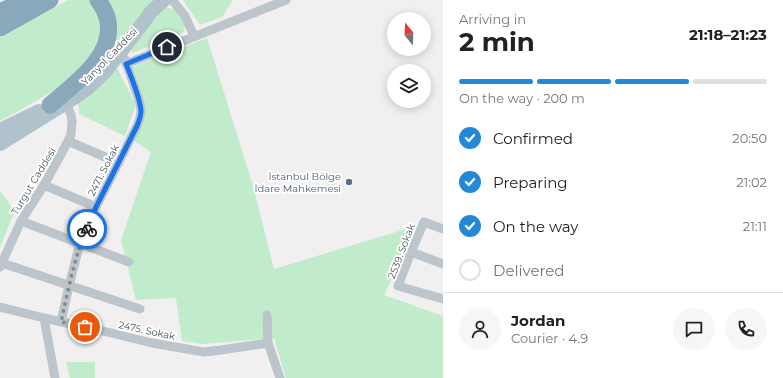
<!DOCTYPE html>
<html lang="en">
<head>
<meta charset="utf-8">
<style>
	body { margin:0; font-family:Montserrat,sans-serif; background:#f6f6f6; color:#202124; height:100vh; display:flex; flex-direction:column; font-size:15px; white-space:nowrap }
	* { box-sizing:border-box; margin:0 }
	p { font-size:13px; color:#757577 }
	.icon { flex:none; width:22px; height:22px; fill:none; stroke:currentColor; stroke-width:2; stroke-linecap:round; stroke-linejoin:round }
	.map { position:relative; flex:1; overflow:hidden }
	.drawer { display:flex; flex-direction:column; background:#fff; width:340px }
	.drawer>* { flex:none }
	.needle { width:26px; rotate:341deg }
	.tools { position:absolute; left:387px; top:12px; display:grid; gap:8px }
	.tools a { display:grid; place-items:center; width:44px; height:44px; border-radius:50%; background:#fff; box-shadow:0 2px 10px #0003; font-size:20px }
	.pin { position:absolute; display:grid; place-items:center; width:34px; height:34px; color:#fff; margin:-17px; border:2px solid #fff; border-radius:50%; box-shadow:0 1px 4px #0007 }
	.courier { position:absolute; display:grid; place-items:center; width:40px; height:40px; margin:-20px; border:3px solid #1a73e8; border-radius:50%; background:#fff; color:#222; box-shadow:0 1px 5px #0007 }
	.overview em { font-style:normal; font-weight:700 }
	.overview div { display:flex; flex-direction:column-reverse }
	.overview { display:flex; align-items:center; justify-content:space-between; height:68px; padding:0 16px }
	h1 { font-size:26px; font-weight:700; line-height:30px }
	.bar { display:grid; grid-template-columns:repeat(4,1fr); gap:6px 4px; align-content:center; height:48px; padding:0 16px }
	.bar i { height:5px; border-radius:3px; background:#e0e0e0 }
	.bar .active { background:#2389d7 }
	.bar p { grid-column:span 4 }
	.line { display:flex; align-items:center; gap:10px; padding:0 16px; border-top:1px solid #e0e0e0 }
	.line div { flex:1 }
	.round { display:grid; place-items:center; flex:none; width:42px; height:42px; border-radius:21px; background:#f6f6f6 }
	ol { padding:0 16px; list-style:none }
	li { display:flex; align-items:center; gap:12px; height:44px }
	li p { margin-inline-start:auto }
	li .icon { padding:4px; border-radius:50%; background:#2389d7; color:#fff; stroke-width:4 }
	li:last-child { color:#757577 }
	li i { width:22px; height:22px; border:2px solid #e0e0e0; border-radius:50% }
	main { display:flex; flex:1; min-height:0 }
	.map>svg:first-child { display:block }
	.green { fill:#c0eccb }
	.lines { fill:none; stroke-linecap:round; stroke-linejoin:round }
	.street { stroke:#bbc5cb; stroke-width:9 }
	.primary { stroke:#b0c2cc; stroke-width:14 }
	.highway { stroke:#89a8bb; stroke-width:17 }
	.done { stroke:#838b8f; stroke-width:4; stroke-dasharray:0 7.2 }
	.route { stroke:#1a73e8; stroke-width:5 }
	.service-dot { fill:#5c6f8a; stroke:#fff; stroke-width:1.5 }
	.labels { text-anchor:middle; stroke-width:4; stroke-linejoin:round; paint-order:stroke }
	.street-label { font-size:10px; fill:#48555b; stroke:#fff }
	.service-label { font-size:10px; fill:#4e5e75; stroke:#fff; text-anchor:end }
</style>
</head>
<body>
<main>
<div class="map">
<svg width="443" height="378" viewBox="0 0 443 378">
	<rect width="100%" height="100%" fill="#f1efef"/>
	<g class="green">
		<path d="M 68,0 L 90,0 L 101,19 L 101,34 L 92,59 L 69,82 L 22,109 L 0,121 L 0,38 Z"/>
		<path d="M 106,0 L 156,0 L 151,4 L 112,48 Z"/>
		<path d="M 183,0 L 233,0 L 222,17 L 200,25 Z"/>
		<path d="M 165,7 L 177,10 L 185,20 L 184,32 L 133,53 L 128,47 Z"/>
		<path d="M 207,38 L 254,189 L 274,269 L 419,225 L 384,295 L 443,316 L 443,378 L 286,378 L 274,338 L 204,344 L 182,341 L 176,298 L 136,300 L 121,240 L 151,152 L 134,141 L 145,108 L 133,67 Z"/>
		<path d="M 117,68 L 136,105 L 125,136 L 79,114 L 79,107 L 77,103 Z"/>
		<path d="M 0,191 L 15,211 L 0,247 Z"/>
		<path d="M 66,362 L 95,362 L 95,378 L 70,378 Z"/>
	</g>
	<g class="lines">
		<g class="street">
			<path d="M 172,0 L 185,16 L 194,36"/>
			<path d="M 126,64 L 286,0"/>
			<path d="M 68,141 L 119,163"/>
			<path d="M 44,185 L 96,207"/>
			<path d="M 21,221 L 129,262"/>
			<path d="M 443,229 L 424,222 L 411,252 L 398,286 L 443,299"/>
			<path d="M 411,252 L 443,264"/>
			<path d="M 2,263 L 140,309"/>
			<path d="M 0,267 L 21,221 L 44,185 L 66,145 L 71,135 L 72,121 L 71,115 L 66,103"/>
			<path d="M 0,307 L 44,318 L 103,331 L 152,343 L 204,352 L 221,350 L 268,343"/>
			<path d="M 267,315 L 268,343 L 280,378"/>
			<path d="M 44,318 L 55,378"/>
			<path d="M 61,322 L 69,286 L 80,243 L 96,207 L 137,126 L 140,118 L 141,111 L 140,103 L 125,59 L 119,54"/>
		</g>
		<g class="primary">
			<path d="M 0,130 L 39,111"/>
			<path d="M 0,144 L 66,103 L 86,90 L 105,72 L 127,44 L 151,12 L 164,0"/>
		</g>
		<g class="highway">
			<path d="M 0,12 L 25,0"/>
			<path d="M 0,28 L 50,0"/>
			<path d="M 50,105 C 73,85 114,57 108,22 C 107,14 103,7 98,0"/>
		</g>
	</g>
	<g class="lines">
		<path class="done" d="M 85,327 L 61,322 C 68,291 74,258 87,229"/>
		<path class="route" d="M 87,229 L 96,207 L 137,126 C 139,121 141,116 141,111 C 140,98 131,76 126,64 L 167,47"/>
	</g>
	<circle class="service-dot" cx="349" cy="182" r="4"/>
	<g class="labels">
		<g class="street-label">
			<text transform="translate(109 56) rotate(-46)" y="4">Yanyol Caddesi</text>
			<text transform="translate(103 170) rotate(-63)" y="4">2471. Sokak</text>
			<text transform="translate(33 181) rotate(-59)" y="4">Turgut Caddesi</text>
			<text transform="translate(401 251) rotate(-69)" y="4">2539. Sokak</text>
			<text transform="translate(147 330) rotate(12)" y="4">2475. Sokak</text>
		</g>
		<g class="service-label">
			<text x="341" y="180">İstanbul Bölge<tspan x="341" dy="12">İdare Mahkemesi</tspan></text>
		</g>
	</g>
</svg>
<div class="tools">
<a><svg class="needle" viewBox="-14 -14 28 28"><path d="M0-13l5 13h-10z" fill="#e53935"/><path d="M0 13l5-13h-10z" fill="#757577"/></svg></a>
<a><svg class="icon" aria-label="layers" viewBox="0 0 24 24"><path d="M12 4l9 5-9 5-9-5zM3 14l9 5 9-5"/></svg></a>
</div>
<div class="pin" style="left:85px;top:327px;background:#ea580c"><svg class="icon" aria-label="bag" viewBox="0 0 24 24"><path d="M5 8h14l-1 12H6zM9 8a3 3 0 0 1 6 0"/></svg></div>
<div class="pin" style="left:167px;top:47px;background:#1f2937"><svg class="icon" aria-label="home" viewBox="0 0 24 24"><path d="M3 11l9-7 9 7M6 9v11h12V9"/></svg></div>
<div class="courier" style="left:87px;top:229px"><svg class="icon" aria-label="bike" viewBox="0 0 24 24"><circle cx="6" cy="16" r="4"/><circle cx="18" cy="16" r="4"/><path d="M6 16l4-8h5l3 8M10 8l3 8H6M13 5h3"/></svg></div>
</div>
<section class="drawer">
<div class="overview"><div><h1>2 min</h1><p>Arriving in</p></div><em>21:18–21:23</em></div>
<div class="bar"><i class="active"></i><i class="active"></i><i class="active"></i><i></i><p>On the way · 200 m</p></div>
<ol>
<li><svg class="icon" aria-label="check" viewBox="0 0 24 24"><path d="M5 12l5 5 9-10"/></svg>Confirmed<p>20:50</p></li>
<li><svg class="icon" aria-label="check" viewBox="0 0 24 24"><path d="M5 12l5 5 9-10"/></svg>Preparing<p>21:02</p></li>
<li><svg class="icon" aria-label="check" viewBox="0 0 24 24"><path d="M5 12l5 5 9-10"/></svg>On the way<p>21:11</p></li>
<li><i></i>Delivered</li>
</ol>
<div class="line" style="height:72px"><a class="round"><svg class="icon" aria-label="person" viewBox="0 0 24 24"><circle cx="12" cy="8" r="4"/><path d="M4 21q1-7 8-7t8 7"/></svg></a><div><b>Jordan</b><p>Courier · 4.9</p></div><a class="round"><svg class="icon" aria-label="chat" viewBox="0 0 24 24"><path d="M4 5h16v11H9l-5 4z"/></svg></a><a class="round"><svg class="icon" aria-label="phone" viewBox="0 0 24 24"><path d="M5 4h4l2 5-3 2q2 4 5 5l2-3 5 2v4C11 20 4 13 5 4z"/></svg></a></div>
</section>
</main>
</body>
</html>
